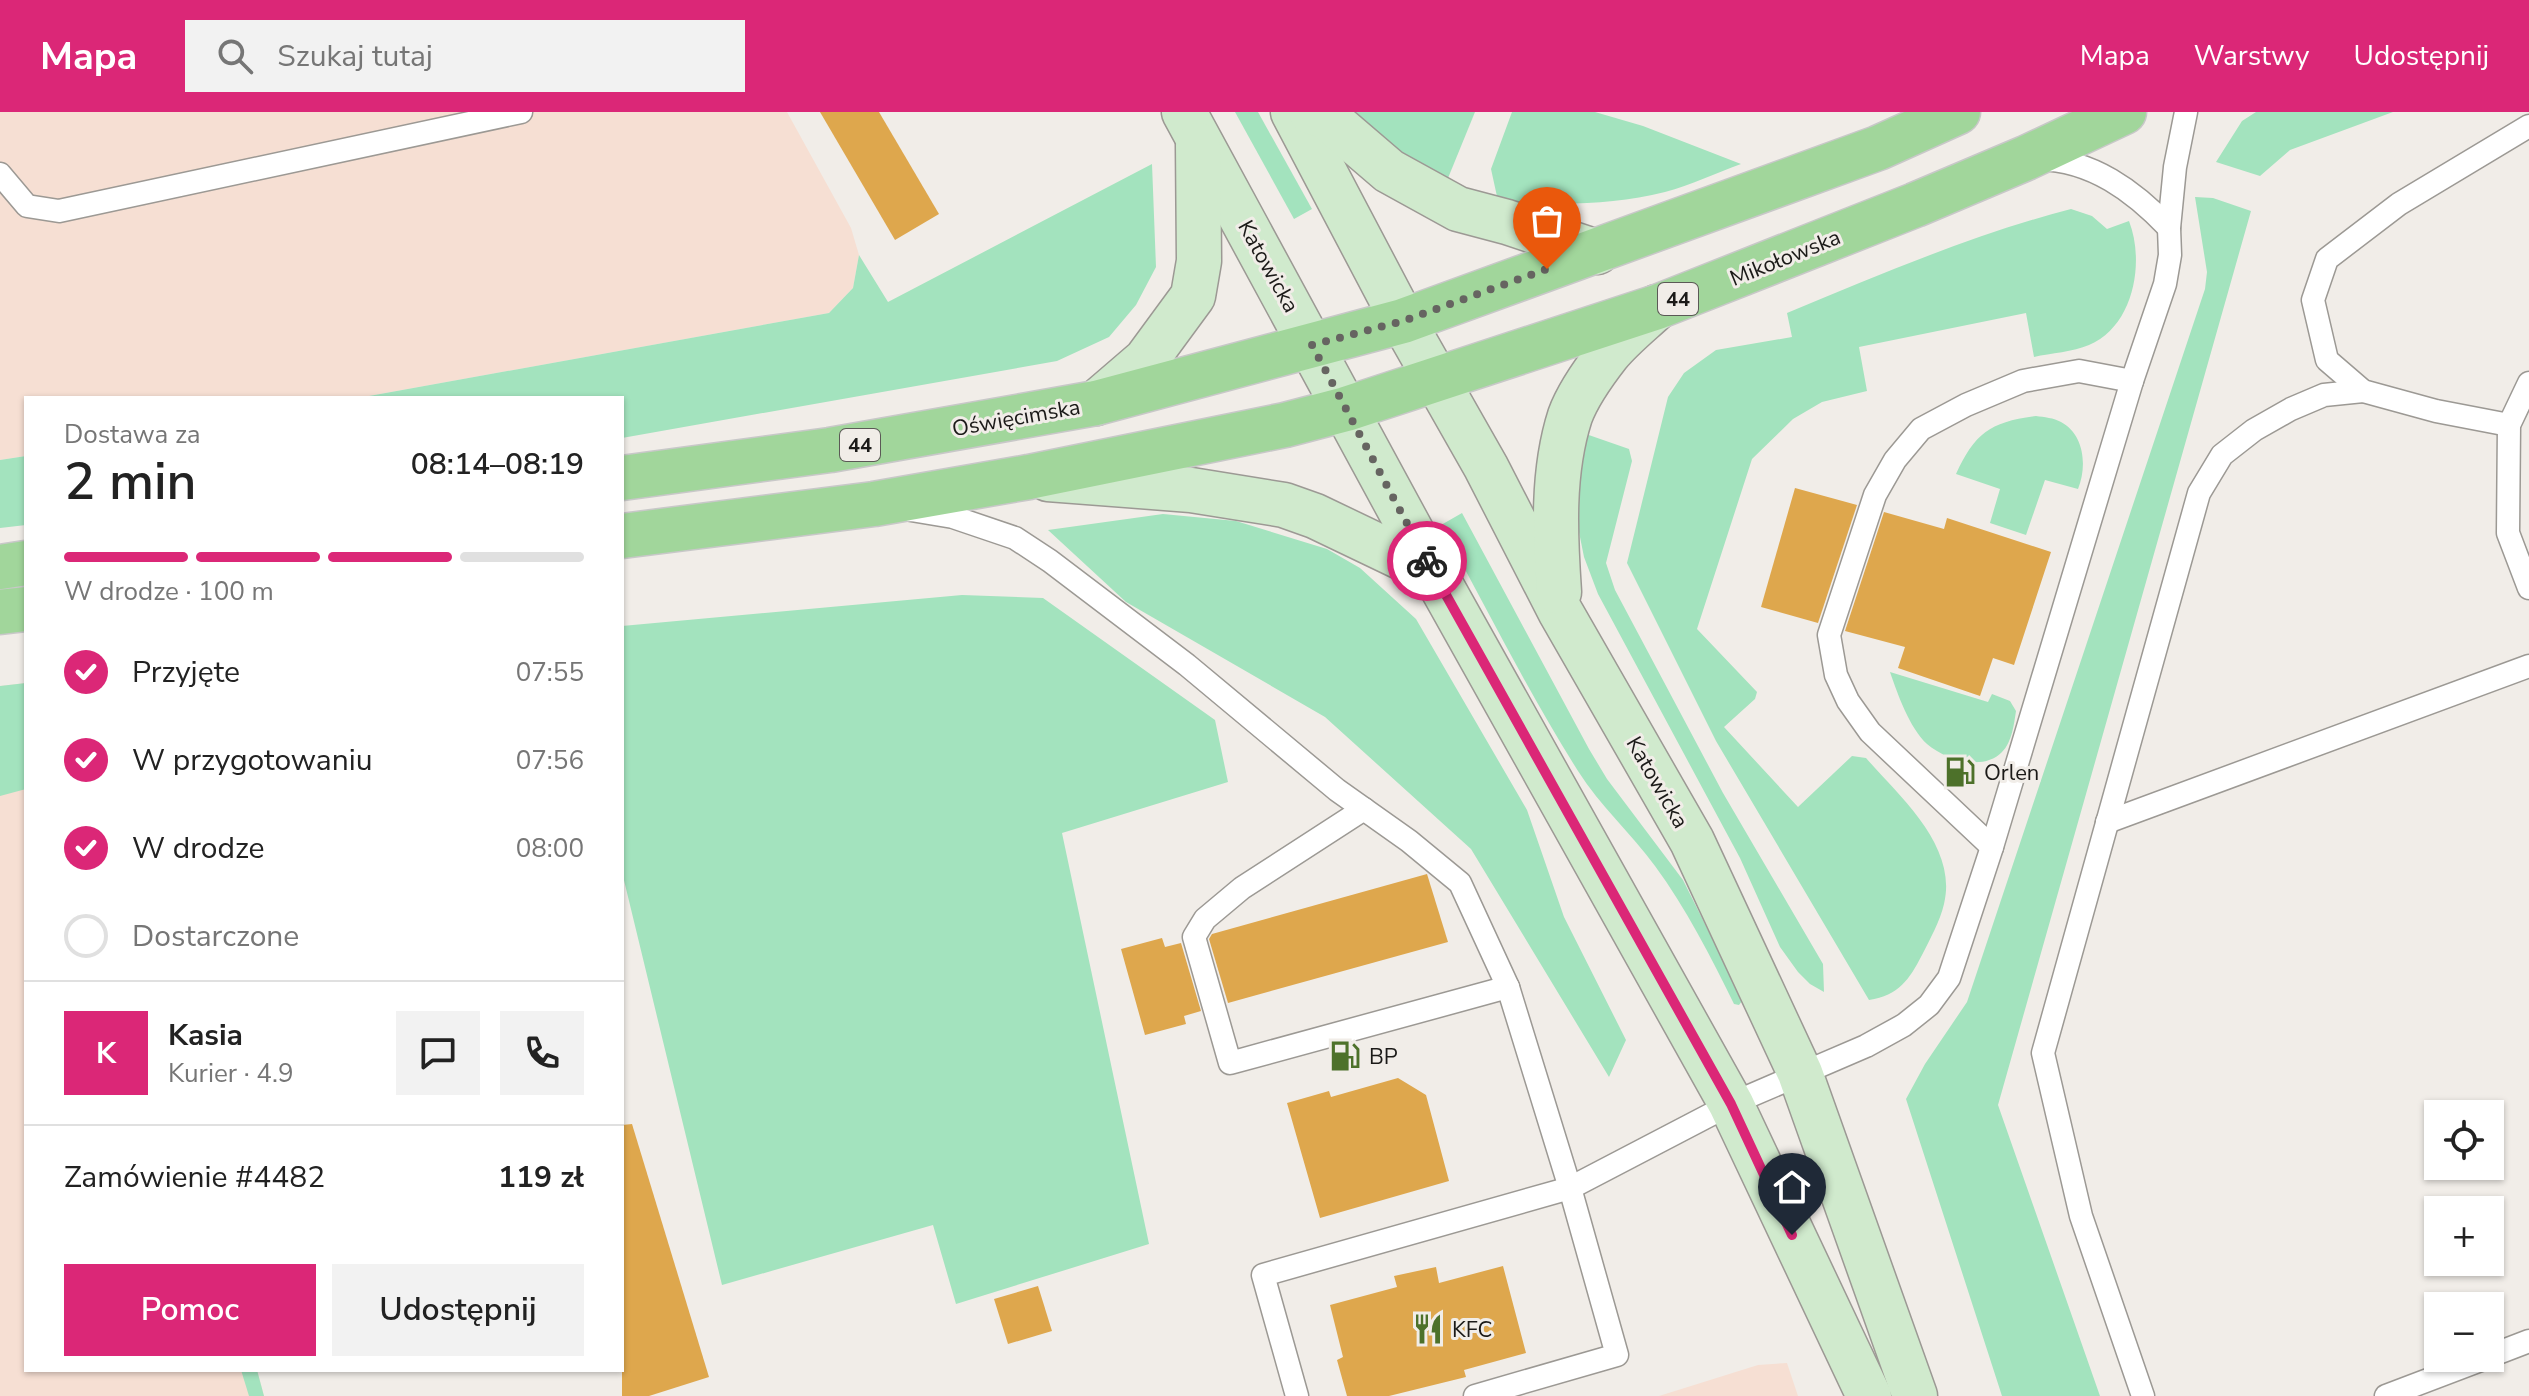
<!DOCTYPE html>
<html lang="pl">
<head>
<meta charset="utf-8">
<style>
	body { margin:0; font-family:"Nunito Sans",sans-serif; background:#f2f2f2; color:#222; height:100vh; display:flex; flex-direction:column; font-size:30px; white-space:nowrap }
	* { box-sizing:border-box; margin:0 }
	p { font-size:26px; color:#767676 }
	.icon { flex:none; width:44px; height:44px; fill:none; stroke:currentColor; stroke-width:2; stroke-linecap:round; stroke-linejoin:round }
	.map { position:relative; flex:1; overflow:hidden }
	.sheet { position:absolute; left:24px; top:284px; width:600px; height:976px; display:flex; flex-direction:column; background:#fff; border-radius:0px; box-shadow:0 2px 6px #0004 }
	.sheet>* { flex:none }
	.fabs { position:absolute; left:2424px; top:988px; display:grid; gap:16px }
	.fabs a { display:grid; place-items:center; width:80px; height:80px; border-radius:0px; background:#fff; box-shadow:0 2px 6px #0004; font-size:40px }
	.pin { position:absolute; display:grid; place-items:center; width:68px; height:68px; color:#fff; margin:-82px -34px; border-radius:50% 50% 50% 0; rotate:-45deg; box-shadow:0 0 8px #0007 }
	.pin .icon { rotate:45deg }
	.courier { position:absolute; display:grid; place-items:center; width:80px; height:80px; margin:-40px; border:6px solid #db2777; border-radius:50%; background:#fff; color:#222; box-shadow:0 2px 10px #0007 }
	.summary em { font-style:normal; font-weight:600 }
	.summary div { display:flex; flex-direction:column-reverse }
	.summary { display:flex; align-items:center; justify-content:space-between; height:136px; padding:0 40px }
	h1 { font-size:52px; font-weight:600; line-height:60px }
	.bar { display:grid; grid-template-columns:repeat(4,1fr); gap:12px 8px; align-content:center; height:96px; padding:0 40px }
	.bar i { height:10px; border-radius:6px; background:#e0e0e0 }
	.bar .on { background:#db2777 }
	.bar p { grid-column:span 4 }
	.line { display:flex; align-items:center; gap:20px; padding:0 40px; border-top:2px solid #e0e0e0 }
	.line div { flex:1 }
	.round { display:grid; place-items:center; flex:none; width:84px; height:84px; border-radius:0px; background:#f2f2f2 }
	ol { padding:0 40px; list-style:none }
	li { display:flex; align-items:center; gap:24px; height:88px }
	li p { margin-inline-start:auto }
	li .icon { padding:8px; border-radius:50%; background:#db2777; color:#fff; stroke-width:4 }
	li:last-child { color:#767676 }
	li i { width:44px; height:44px; border:4px solid #e0e0e0; border-radius:50% }
	.primary-button { display:flex; gap:16px; margin-top:auto; padding:16px 40px }
	.primary-button a { flex:1; height:92px; border-radius:0px; background:#db2777; color:#fff; font-size:32px; font-weight:600; line-height:92px; text-align:center }
	.primary-button a+a { background:#f2f2f2; color:#222 }
	header { display:flex; align-items:center; gap:48px; box-sizing:border-box; height:112px; padding:0 40px; background:#db2777; color:#fff }
	header strong { font-size:38px }
	nav { display:flex; gap:44px; margin-inline-start:auto; font-size:28px }
	.search { width:560px; height:72px; background:#f2f2f2; display:flex; align-items:center; gap:20px; box-sizing:border-box; padding:0 28px; border-radius:0px; color:#767676; font-size:30px }
	.map>svg:first-child { display:block }
	.commercial { fill:#f6dfd3 }
	.green { fill:#a3e3be }
	.building { fill:#dea74d }
	.lines { fill:none; stroke-linecap:round; stroke-linejoin:round }
	.service-casing { stroke:#9c9994; stroke-width:25 }
	.secondary-casing { stroke:#9c9994; stroke-width:47 }
	.primary-casing { stroke:#c8c8c8; stroke-width:47 }
	.service { stroke:#fff; stroke-width:22 }
	.secondary { stroke:#d0eacd; stroke-width:44 }
	.primary { stroke:#a1d69b; stroke-width:44 }
	.done { stroke:#666461; stroke-width:8; stroke-dasharray:0 14.4 }
	.route { stroke:#db2777; stroke-width:10 }
	.labels { text-anchor:middle; stroke-width:6; stroke-linejoin:round; paint-order:stroke }
	.shield { fill:#f1ede8; stroke:#5b5956; stroke-width:2 }
	.shield-label { font-size:20px; font-weight:bold; fill:#1b1a18 }
	.street-label { font-size:22px; fill:#1b1a18; stroke:#f1ede8 }
	.poi-label { font-size:22px; fill:#1b1a18; stroke:#f1ede8; text-anchor:start }
</style>
</head>
<body>
<header>
<strong>Mapa</strong>
<div class="search"><svg class="icon" aria-label="search" viewBox="0 0 24 24"><circle cx="10" cy="10" r="6"/><path d="M15 15l6 6"/></svg>Szukaj tutaj</div>
<nav><a>Mapa</a><a>Warstwy</a><a>Udostępnij</a></nav>
</header>
<div class="map">
<svg width="2529" height="1284" viewBox="0 0 2529 1284">
	<rect width="100%" height="100%" fill="#f1ede8"/>
	<g class="commercial">
		<path d="M 0,0 L 787,0 L 851,116 L 859,143 L 853,176 L 829,201 L 358,286 L 26,286 L 26,344 L 0,348 Z"/>
		<path d="M 26,571 L 26,1258 L 257,1258 L 264,1284 L 0,1284 L 0,574 Z"/>
		<path d="M 1787,1251 L 1798,1284 L 1659,1284 L 1758,1253 Z"/>
	</g>
	<g class="green">
		<path d="M 1235,0 L 1258,0 L 1312,97 L 1294,107 Z"/>
		<path d="M 1356,0 L 1475,0 L 1446,71 L 1394,37 Z"/>
		<path d="M 1512,0 L 1595,0 L 1643,14 L 1741,52 C 1716,61 1691,73 1665,80 C 1609,94 1554,93 1498,89 L 1491,57 Z"/>
		<path d="M 2256,0 L 2393,0 L 2290,38 L 2260,64 L 2216,50 L 2242,9 Z"/>
		<path d="M 1152,52 L 1156,155 L 1136,193 L 1109,225 L 1057,249 L 622,326 L 622,286 L 358,286 L 829,201 L 853,176 L 859,143 L 888,190 Z"/>
		<path d="M 2195,85 L 2213,86 L 2251,99 L 1998,993 L 2100,1284 L 2002,1284 L 1906,987 L 1925,952 L 1967,890 L 2205,177 L 2207,160 Z"/>
		<path d="M 2071,97 L 2092,104 L 2107,117 L 2129,109 C 2145,150 2134,214 2089,233 C 2073,240 2051,241 2034,245 L 2026,201 L 1859,235 L 1867,279 L 1822,290 L 1793,307 L 1752,347 L 1697,517 L 1757,580 L 1755,587 L 1724,615 L 1798,695 L 1852,644 L 1866,646 C 1900,685 1958,734 1944,792 C 1940,809 1930,827 1922,843 C 1909,868 1899,883 1869,888 L 1716,629 L 1627,451 L 1668,285 L 1684,261 L 1716,238 L 1792,225 L 1787,201 C 1879,163 1974,122 2071,97 Z"/>
		<path d="M 2036,304 C 2044,305 2054,306 2061,310 C 2085,323 2087,355 2078,377 L 2045,368 L 2026,423 L 1990,411 L 2000,377 L 1956,362 C 1975,321 1990,310 2036,304 Z"/>
		<path d="M 1583,321 L 1629,337 L 1632,349 L 1606,451 L 1615,478 L 1723,681 L 1823,852 L 1824,880 L 1810,872 L 1798,860 L 1780,835 L 1740,746 L 1598,482 L 1584,445 L 1576,405 Z"/>
		<path d="M 26,344 L 26,413 L 0,416 L 0,348 Z"/>
		<path d="M 1462,401 L 1589,637 L 1607,667 L 1683,768 L 1737,876 L 1742,889 L 1739,893 L 1734,892 C 1711,845 1686,796 1655,754 C 1631,721 1600,694 1578,659 C 1528,580 1486,495 1441,413 Z"/>
		<path d="M 1163,402 L 1236,409 L 1327,437 L 1360,456 L 1416,507 L 1527,698 L 1564,805 L 1626,928 L 1609,965 L 1471,737 L 1325,605 L 1126,490 L 1048,418 Z"/>
		<path d="M 962,483 L 1043,486 L 1215,608 L 1228,670 L 1062,721 L 1149,1132 L 956,1192 L 933,1113 L 722,1173 L 622,760 L 622,514 Z"/>
		<path d="M 1890,560 L 1988,590 L 1992,582 L 2010,589 L 2016,599 C 2014,612 2012,630 2002,640 C 1983,660 1944,647 1927,632 C 1909,615 1898,583 1890,560 Z"/>
		<path d="M 26,571 L 26,677 L 0,684 L 0,574 Z"/>
		<path d="M 241,1258 L 257,1258 L 264,1284 L 249,1284 Z"/>
	</g>
	<g class="building">
		<path d="M 820,0 L 879,0 L 939,102 L 895,128 Z"/>
		<path d="M 1795,376 L 1857,393 L 1818,511 L 1761,495 Z"/>
		<path d="M 1884,400 L 1944,417 L 1947,406 L 2051,440 L 2014,553 L 1993,546 L 1980,584 L 1898,556 L 1905,535 L 1845,519 Z"/>
		<path d="M 1427,762 L 1448,830 L 1228,891 L 1209,827 L 1212,822 Z"/>
		<path d="M 1162,826 L 1165,835 L 1181,831 L 1201,899 L 1184,904 L 1186,912 L 1145,923 L 1121,837 Z"/>
		<path d="M 1398,966 L 1426,983 L 1449,1069 L 1320,1106 L 1287,991 L 1329,979 L 1331,985 Z"/>
		<path d="M 632,1012 L 709,1265 L 649,1284 L 622,1284 L 622,1013 Z"/>
		<path d="M 1503,1154 L 1526,1241 L 1464,1258 L 1466,1265 L 1389,1284 L 1347,1284 L 1337,1248 L 1343,1245 L 1330,1193 L 1397,1175 L 1394,1164 L 1436,1155 L 1439,1171 Z"/>
		<path d="M 1038,1174 L 1052,1219 L 1008,1232 L 994,1187 Z"/>
	</g>
	<g class="lines">
		<g class="service-casing">
			<g id="service">
				<path d="M 2039,47 C 2092,48 2134,79 2169,116"/>
				<path d="M 0,62 L 27,94 L 59,99 L 521,0"/>
				<path d="M 2529,271 L 2509,313 L 2508,421 L 2529,476"/>
				<path d="M 2509,313 L 2436,299 L 2363,279 L 2327,248 L 2313,188 L 2327,147 L 2399,92 L 2529,14"/>
				<path d="M 911,398 L 953,405 L 1015,426 L 1050,449 L 1187,553 L 1337,678 L 1409,729 L 1460,771 L 1508,875 L 1570,1076 L 1617,1243 L 1475,1284"/>
				<path d="M 1364,697 L 1242,776 L 1205,807 L 1194,825 L 1230,951 L 1508,875"/>
				<path d="M 2107,710 L 2529,554"/>
				<path d="M 1992,735 L 1870,620 L 1848,589 L 1836,563 L 1829,523 L 1875,383 L 1895,348 L 1921,317 L 1966,293 L 2023,269 L 2079,259 L 2132,269"/>
				<path d="M 2490,1244 L 2529,1229"/>
				<path d="M 1297,1284 L 1263,1163 L 1570,1076 L 1731,992 L 1866,934 L 1904,913 L 1929,893 L 1949,866 L 1992,735 L 2132,269 L 2165,172 L 2170,143 L 2169,116 L 2175,55 L 2186,0"/>
				<path d="M 2143,1284 L 2081,1104 L 2043,941 L 2199,381 L 2222,343 L 2254,318 L 2291,297 L 2324,283 L 2363,279"/>
				<path d="M 2386,1284 L 2486,1246"/>
			</g>
		</g>
		<g class="secondary-casing">
			<g id="secondary">
				<path d="M 1184,0 L 1434,461 L 1731,992 L 1869,1284"/>
				<path d="M 1293,0 L 1403,209 L 1486,355 L 1560,499 L 1692,729 L 1800,961 L 1915,1284"/>
				<path d="M 1311,0 L 1326,5 L 1389,59 L 1458,97 L 1507,110 L 1597,140"/>
				<path d="M 1096,291 L 1146,248 L 1193,184 L 1199,149 L 1198,33"/>
				<path d="M 1048,367 L 1191,378 L 1284,393 L 1315,404 L 1434,461"/>
				<path d="M 1559,480 C 1555,422 1552,360 1570,304 C 1578,282 1594,260 1608,242 C 1622,225 1641,210 1657,195"/>
			</g>
		</g>
		<g class="primary-casing">
			<g id="primary">
				<path d="M 622,366 L 830,338 L 1096,291 L 1403,209 L 1878,36 L 1958,0"/>
				<path d="M 622,424 L 874,392 L 1029,365 L 1285,313 L 1346,297 L 1657,195 L 1915,93 L 2026,46 L 2124,0"/>
				<path d="M 0,455 L 26,451"/>
				<path d="M 0,500 L 26,497"/>
			</g>
		</g>
		<use href="#service" class="service"/>
		<use href="#secondary" class="secondary"/>
		<use href="#primary" class="primary"/>
	</g>
	<g class="lines">
		<path class="done" d="M 1427,449 L 1312,233 L 1403,209 L 1547,157"/>
		<path class="route" d="M 1427,449 L 1731,992 L 1792,1123"/>
	</g>
	<defs>
		<g id="fuel-bare" transform="scale(2.4)"><path d="M-5.5-6h7V0h2V4h1.3V-2.5L3-4.5l.8-.8L6-3V5H2.5V1h-1V6h-7ZM-4.2-4.7v3.2H.2V-4.7Z" fill="#4d712a" stroke="#f1ede8" stroke-width="2.5" paint-order="stroke"/></g>
		<g id="restaurant-bare" transform="scale(2.4)"><path d="M-5-6h1v4h1v-4h1v4h1v-4h1v5L-1.5 .5V6h-2V.5L-5-1ZM5-6V6H3V1.5H1.5Q1.5-4 5-6Z" fill="#4d712a" stroke="#f1ede8" stroke-width="2.5" paint-order="stroke"/></g>
	</defs>
	<g fill-rule="evenodd">
		<use href="#fuel-bare" x="1960" y="660"/>
		<use href="#fuel-bare" x="1345" y="944"/>
		<use href="#restaurant-bare" x="1428" y="1217"/>
	</g>
	<g class="labels">
		<g class="shield">
			<rect x="1658" y="171" width="40" height="32" rx="6"/>
			<rect x="840" y="317" width="40" height="32" rx="6"/>
		</g>
		<g class="shield-label">
			<text x="1678" y="194">44</text>
			<text x="860" y="340">44</text>
		</g>
		<g class="street-label">
			<text transform="translate(1785 145) rotate(-22)" y="8">Mikołowska</text>
			<text transform="translate(1269 154) rotate(61)" y="8">Katowicka</text>
			<text transform="translate(1016 305) rotate(-10)" y="8">Oświęcimska</text>
			<text transform="translate(1658 670) rotate(60)" y="8">Katowicka</text>
		</g>
		<g class="poi-label">
			<text x="1984" y="668">Orlen</text>
			<text x="1369" y="952">BP</text>
			<text x="1452" y="1225">KFC</text>
		</g>
	</g>
</svg>
<div class="fabs">
<a><svg class="icon" aria-label="locate" viewBox="0 0 24 24"><circle cx="12" cy="12" r="6"/><path d="M12 2v4M12 18v4M2 12h4M18 12h4"/></svg></a>
<a>+</a>
<a>−</a>
</div>
<div class="pin" style="left:1547px;top:157px;background:#ea580c"><svg class="icon" aria-label="bag" viewBox="0 0 24 24"><path d="M5 8h14l-1 12H6zM9 8a3 3 0 0 1 6 0"/></svg></div>
<div class="pin" style="left:1792px;top:1123px;background:#1f2937"><svg class="icon" aria-label="home" viewBox="0 0 24 24"><path d="M3 11l9-7 9 7M6 9v11h12V9"/></svg></div>
<div class="courier" style="left:1427px;top:449px"><svg class="icon" aria-label="bike" viewBox="0 0 24 24"><circle cx="6" cy="16" r="4"/><circle cx="18" cy="16" r="4"/><path d="M6 16l4-8h5l3 8M10 8l3 8H6M13 5h3"/></svg></div>
<section class="sheet">
<div class="summary"><div><h1>2 min</h1><p>Dostawa za</p></div><em>08:14–08:19</em></div>
<div class="bar"><i class="on"></i><i class="on"></i><i class="on"></i><i></i><p>W drodze · 100 m</p></div>
<ol>
<li><svg class="icon" aria-label="check" viewBox="0 0 24 24"><path d="M5 12l5 5 9-10"/></svg>Przyjęte<p>07:55</p></li>
<li><svg class="icon" aria-label="check" viewBox="0 0 24 24"><path d="M5 12l5 5 9-10"/></svg>W przygotowaniu<p>07:56</p></li>
<li><svg class="icon" aria-label="check" viewBox="0 0 24 24"><path d="M5 12l5 5 9-10"/></svg>W drodze<p>08:00</p></li>
<li><i></i>Dostarczone</li>
</ol>
<div class="line" style="height:144px"><b class="round" style="background:#db2777;color:#fff">K</b><div><b>Kasia</b><p>Kurier · 4.9</p></div><a class="round"><svg class="icon" aria-label="chat" viewBox="0 0 24 24"><path d="M4 5h16v11H9l-5 4z"/></svg></a><a class="round"><svg class="icon" aria-label="phone" viewBox="0 0 24 24"><path d="M5 4h4l2 5-3 2q2 4 5 5l2-3 5 2v4C11 20 4 13 5 4z"/></svg></a></div>
<div class="line" style="height:104px"><div>Zamówienie #4482</div><b>119 zł</b></div>
<div class="primary-button"><a>Pomoc</a><a>Udostępnij</a></div>
</section>
</div>
</body>
</html>
